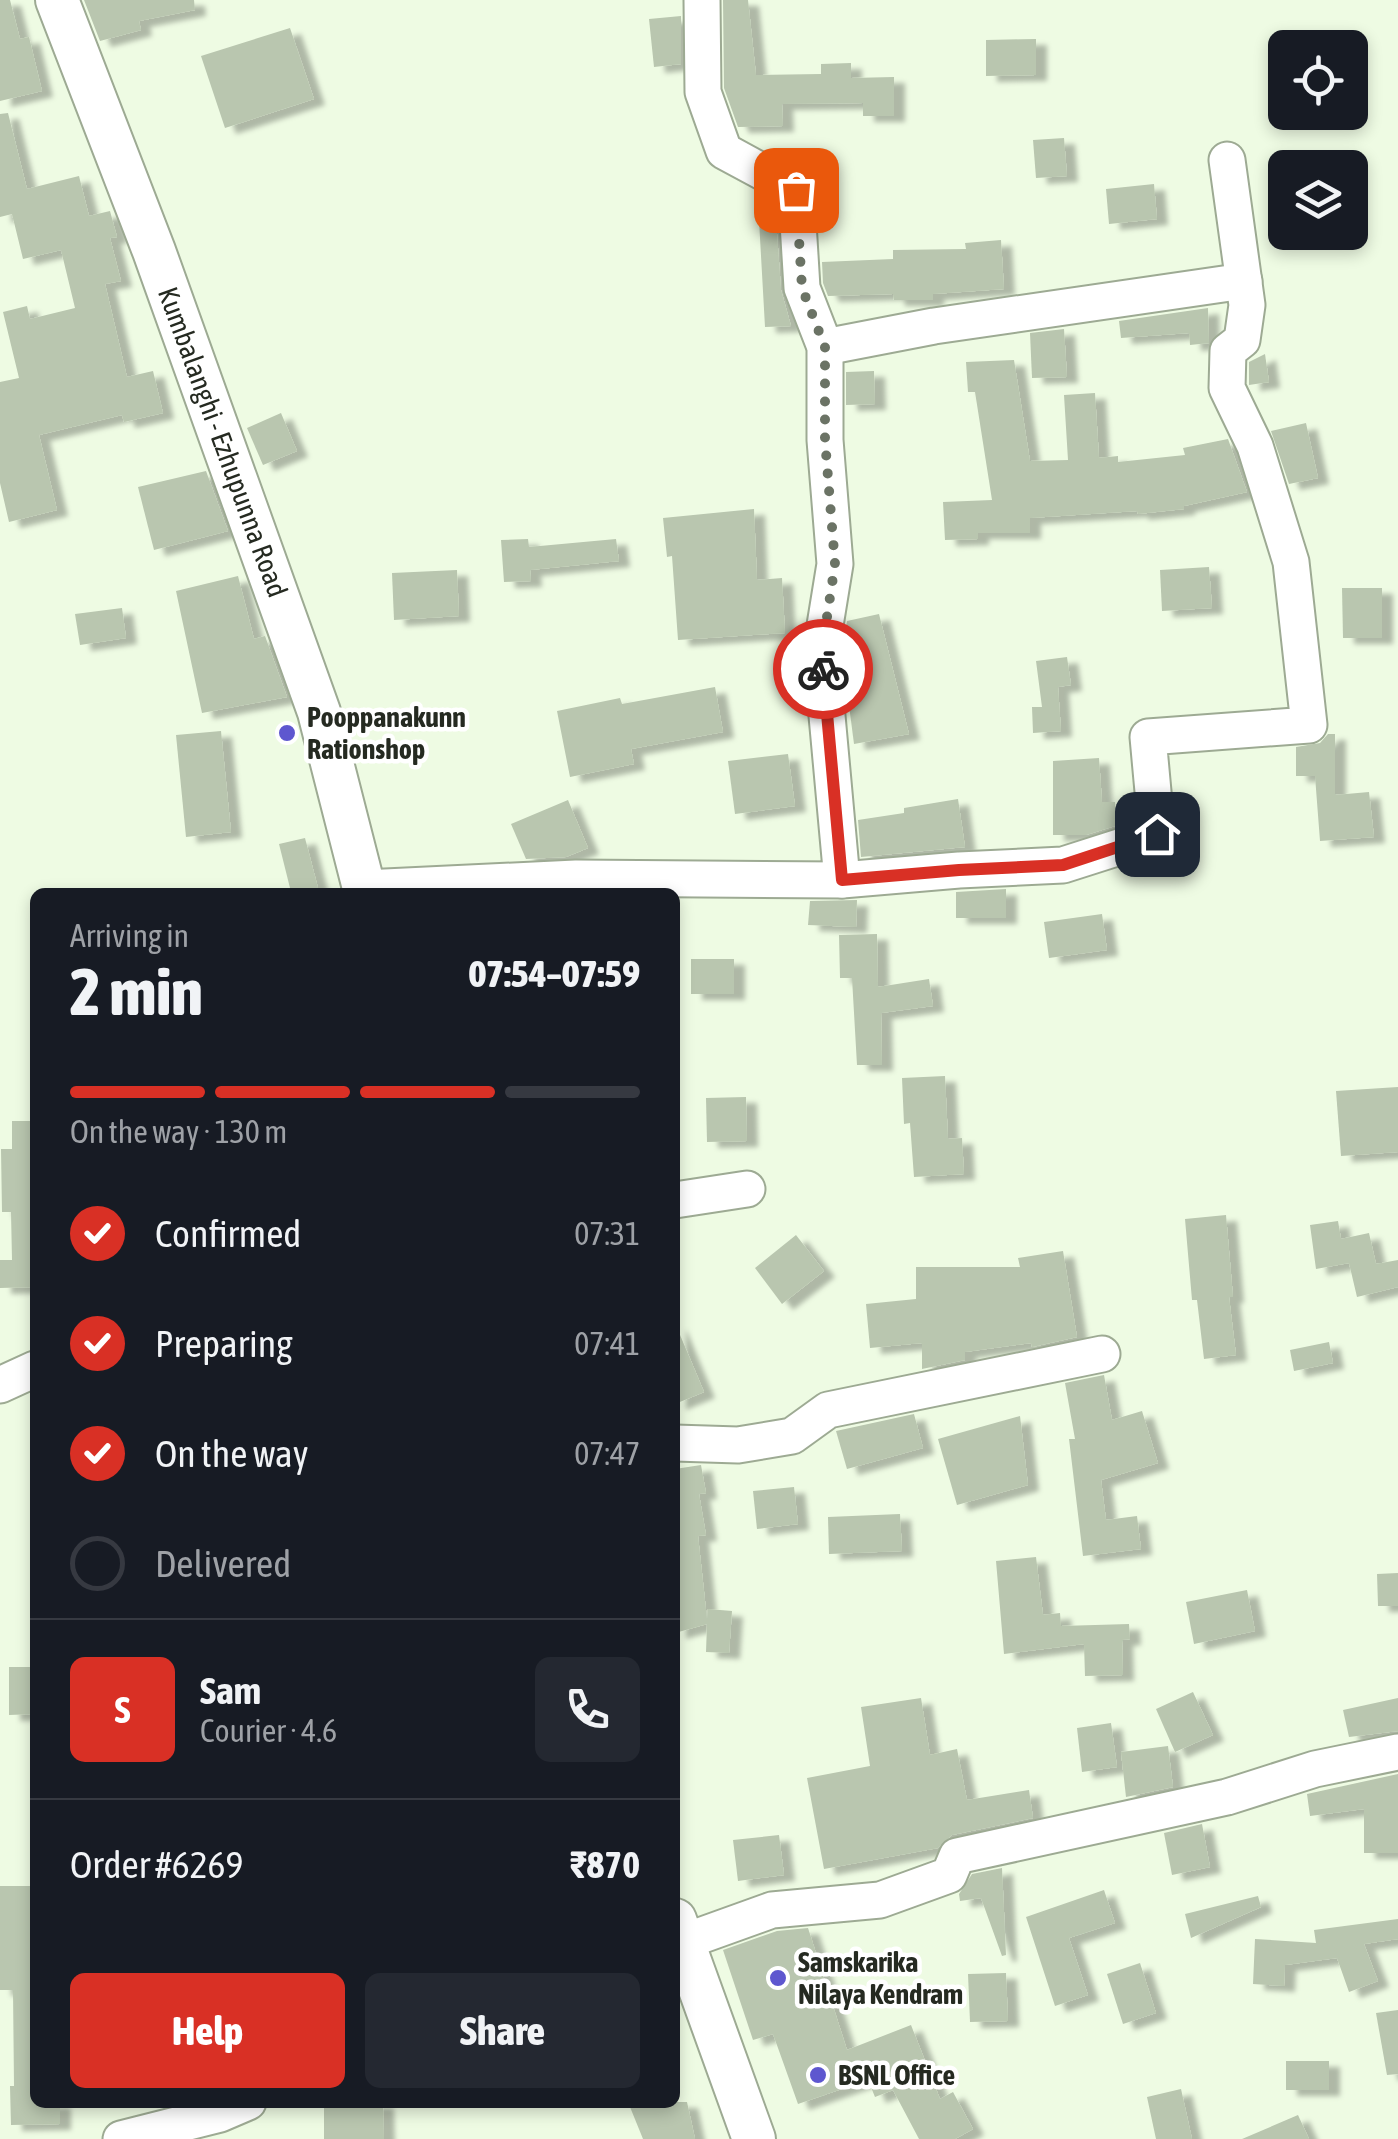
<!DOCTYPE html>
<html lang="en">
<head>
<meta charset="utf-8">
<style>
	body { margin:0; font-family:"Asap Condensed",sans-serif; background:#242831; color:#f1f3f6; height:100vh; display:flex; flex-direction:column; font-size:38px; white-space:nowrap }
	* { box-sizing:border-box; margin:0 }
	p { font-size:32px; color:#9ea1a6 }
	.icon { flex:none; width:55px; height:55px; fill:none; stroke:currentColor; stroke-width:2; stroke-linecap:round; stroke-linejoin:round }
	.map { position:relative; flex:1; overflow:hidden }
	.side { position:absolute; left:30px; top:888px; width:650px; height:1220px; display:flex; flex-direction:column; background:#171b24; border-radius:15px; box-shadow:0 5px 15px #0003 }
	.side>* { flex:none }
	.tools { position:absolute; left:1268px; top:30px; display:grid; gap:20px }
	.tools a { display:grid; place-items:center; width:100px; height:100px; border-radius:15px; background:#171b24; box-shadow:0 5px 15px #0003; font-size:50px }
	.pin { position:absolute; display:grid; place-items:center; width:85px; height:85px; color:#fff; margin:-42px; border-radius:20px; box-shadow:0 5px 15px #0006 }
	.courier { position:absolute; display:grid; place-items:center; width:100px; height:100px; margin:-50px; border:8px solid #d93025; border-radius:50%; background:#fff; color:#222; box-shadow:0 2px 12px #0007 }
	.head em { font-style:normal; font-weight:800 }
	.head div { display:flex; flex-direction:column-reverse }
	.head { display:flex; align-items:center; justify-content:space-between; height:170px; padding:0 40px }
	h1 { font-size:65px; font-weight:800; line-height:75px }
	.bar { display:grid; grid-template-columns:repeat(4,1fr); gap:15px 10px; align-content:center; height:120px; padding:0 40px }
	.bar i { height:12px; border-radius:8px; background:#363941 }
	.bar .selected { background:#d93025 }
	.bar p { grid-column:span 4 }
	.line { display:flex; align-items:center; gap:25px; padding:0 40px; border-top:2px solid #363941 }
	.line div { flex:1 }
	.round { display:grid; place-items:center; flex:none; width:105px; height:105px; border-radius:15px; background:#242831 }
	ol { padding:0 40px; list-style:none }
	li { display:flex; align-items:center; gap:30px; height:110px }
	li p { margin-inline-start:auto }
	li .icon { padding:10px; border-radius:50%; background:#d93025; color:#fff; stroke-width:4 }
	li:last-child { color:#9ea1a6 }
	li i { width:55px; height:55px; border:5px solid #363941; border-radius:50% }
	.cta { display:flex; gap:20px; margin-top:auto; padding:20px 40px }
	.cta a { flex:1; height:115px; border-radius:15px; background:#d93025; color:#fff; font-size:40px; font-weight:800; line-height:115px; text-align:center }
	.cta a+a { background:#242831; color:#f1f3f6 }
	.map>svg:first-child { display:block }
	.building { fill:#b9c6af; filter:url(#shadow) }
	.lines { fill:none; stroke-linecap:round; stroke-linejoin:round }
	.minor-casing { stroke:#9daa93; stroke-width:39 }
	.major-casing { stroke:#9daa93; stroke-width:46 }
	.minor { stroke:#fff; stroke-width:35 }
	.major { stroke:#fff; stroke-width:42 }
	.done { stroke:#6b7365; stroke-width:10; stroke-dasharray:0 18 }
	.route { stroke:#d93025; stroke-width:12 }
	.poi-dot { fill:#5e57cf; stroke:#fff; stroke-width:4 }
	.labels { text-anchor:middle; stroke-width:9; stroke-linejoin:round; paint-order:stroke }
	.street-label { font-size:28px; fill:#252a21; stroke:#fff }
	.poi-label { font-size:28px; font-weight:bold; fill:#252a21; stroke:#fff; text-anchor:start }
</style>
</head>
<body>
<div class="map">
<svg width="1398" height="2139" viewBox="0 0 1398 2139">
	<defs>
		<filter id="shadow"><feDropShadow dx="11" dy="6" stdDeviation="2.5" flood-color="#0004"/></filter>
	</defs>
	<rect width="100%" height="100%" fill="#eefbe3"/>
	<g class="building">
		<path d="M 0,0 L 10,0 L 20,39 L 29,37 L 42,91 L 0,101 Z"/>
		<path d="M 84,0 L 194,0 L 195,10 L 139,21 L 141,30 L 100,41 Z"/>
		<path d="M 723,0 L 748,0 L 756,75 L 821,74 L 821,64 L 851,63 L 851,78 L 894,77 L 894,116 L 863,116 L 863,103 L 782,104 L 783,126 L 738,127 L 724,88 Z"/>
		<path d="M 681,16 L 681,64 L 654,67 L 649,19 Z"/>
		<path d="M 290,28 L 314,99 L 225,128 L 201,56 Z"/>
		<path d="M 1036,39 L 1036,75 L 986,76 L 986,40 Z"/>
		<path d="M 8,113 L 27,189 L 79,176 L 89,216 L 110,211 L 117,237 L 110,238 L 121,281 L 105,284 L 127,377 L 153,371 L 163,413 L 124,422 L 122,415 L 39,435 L 57,510 L 9,522 L 0,483 L 0,382 L 19,378 L 3,312 L 27,306 L 30,319 L 75,308 L 61,250 L 23,259 L 12,214 L 0,217 L 0,114 Z"/>
		<path d="M 1064,138 L 1067,176 L 1036,178 L 1033,140 Z"/>
		<path d="M 1154,184 L 1157,219 L 1109,224 L 1106,189 Z"/>
		<path d="M 776,219 L 781,290 L 791,326 L 765,327 L 759,220 Z"/>
		<path d="M 1001,240 L 1004,289 L 933,294 L 933,300 L 894,300 L 893,294 L 828,296 L 823,283 L 822,262 L 893,259 L 893,250 L 966,249 L 965,243 Z"/>
		<path d="M 1208,308 L 1209,343 L 1190,345 L 1189,333 L 1121,338 L 1119,321 Z"/>
		<path d="M 1064,329 L 1067,377 L 1032,378 L 1030,333 Z"/>
		<path d="M 1265,354 L 1269,382 L 1249,385 L 1249,362 Z"/>
		<path d="M 1014,360 L 1030,461 L 1068,460 L 1064,395 L 1095,393 L 1099,458 L 1118,456 L 1118,462 L 1185,455 L 1183,448 L 1228,439 L 1247,492 L 1184,506 L 1184,509 L 1138,514 L 1137,511 L 1030,518 L 1030,533 L 978,533 L 978,539 L 945,540 L 943,502 L 992,500 L 975,392 L 968,392 L 966,362 Z"/>
		<path d="M 874,371 L 875,404 L 846,405 L 846,372 Z"/>
		<path d="M 281,413 L 297,451 L 263,465 L 247,428 Z"/>
		<path d="M 1306,423 L 1318,478 L 1289,484 L 1271,431 Z"/>
		<path d="M 206,471 L 228,531 L 154,550 L 138,487 Z"/>
		<path d="M 754,509 L 757,580 L 782,578 L 785,633 L 678,640 L 672,556 L 667,557 L 663,518 Z"/>
		<path d="M 528,539 L 529,547 L 616,539 L 619,561 L 530,570 L 531,581 L 504,582 L 501,540 Z"/>
		<path d="M 1209,567 L 1212,608 L 1162,611 L 1160,570 Z"/>
		<path d="M 457,570 L 459,616 L 394,620 L 392,573 Z"/>
		<path d="M 238,576 L 254,639 L 265,636 L 287,697 L 202,713 L 176,591 Z"/>
		<path d="M 1342,588 L 1382,588 L 1382,638 L 1343,638 Z"/>
		<path d="M 122,608 L 126,638 L 80,645 L 75,614 Z"/>
		<path d="M 879,614 L 909,734 L 854,744 L 842,651 L 847,621 Z"/>
		<path d="M 1067,657 L 1071,685 L 1058,687 L 1061,731 L 1033,733 L 1032,707 L 1042,707 L 1036,661 Z"/>
		<path d="M 715,687 L 723,732 L 631,749 L 634,764 L 570,777 L 557,711 L 620,698 L 622,704 Z"/>
		<path d="M 221,731 L 231,832 L 186,837 L 176,735 Z"/>
		<path d="M 1328,734 L 1335,734 L 1335,795 L 1369,792 L 1374,837 L 1320,841 L 1315,776 L 1296,776 L 1296,747 L 1320,743 Z"/>
		<path d="M 788,754 L 795,806 L 735,814 L 728,761 Z"/>
		<path d="M 1099,758 L 1102,802 L 1115,802 L 1115,826 L 1086,835 L 1053,835 L 1053,761 Z"/>
		<path d="M 958,799 L 965,847 L 861,857 L 858,820 L 904,813 L 904,808 Z"/>
		<path d="M 568,800 L 588,848 L 566,857 L 526,859 L 511,824 Z"/>
		<path d="M 305,838 L 319,892 L 291,892 L 279,844 Z"/>
		<path d="M 1006,889 L 1006,918 L 956,918 L 956,892 Z"/>
		<path d="M 857,900 L 856,927 L 808,925 L 810,901 Z"/>
		<path d="M 1102,914 L 1107,950 L 1049,958 L 1044,922 Z"/>
		<path d="M 877,934 L 878,987 L 929,979 L 933,1006 L 881,1013 L 882,1065 L 857,1065 L 852,978 L 840,978 L 839,935 Z"/>
		<rect x="691" y="959" width="43" height="35"/>
		<path d="M 945,1076 L 948,1139 L 962,1138 L 964,1174 L 914,1177 L 910,1123 L 904,1124 L 902,1078 Z"/>
		<path d="M 1398,1087 L 1398,1152 L 1341,1156 L 1336,1091 Z"/>
		<path d="M 746,1097 L 747,1141 L 707,1142 L 706,1098 Z"/>
		<path d="M 12,1121 L 35,1121 L 35,1287 L 0,1288 L 0,1260 L 12,1260 L 11,1212 L 2,1212 L 1,1149 L 12,1149 Z"/>
		<path d="M 1226,1215 L 1233,1297 L 1229,1297 L 1236,1355 L 1204,1359 L 1197,1300 L 1192,1300 L 1185,1219 Z"/>
		<path d="M 1338,1221 L 1341,1239 L 1369,1233 L 1376,1264 L 1398,1260 L 1398,1287 L 1357,1297 L 1349,1263 L 1316,1269 L 1310,1225 Z"/>
		<path d="M 796,1235 L 824,1271 L 782,1304 L 755,1268 Z"/>
		<path d="M 1063,1251 L 1077,1337 L 1032,1347 L 1031,1343 L 965,1352 L 965,1360 L 922,1369 L 922,1343 L 870,1348 L 866,1304 L 916,1299 L 916,1267 L 1020,1267 L 1018,1258 Z"/>
		<path d="M 675,1323 L 704,1392 L 675,1404 Z"/>
		<path d="M 1329,1342 L 1333,1363 L 1294,1371 L 1290,1350 Z"/>
		<path d="M 1104,1375 L 1112,1420 L 1142,1411 L 1158,1463 L 1101,1480 L 1106,1520 L 1137,1516 L 1141,1549 L 1083,1556 L 1069,1439 L 1075,1439 L 1065,1383 Z"/>
		<path d="M 914,1414 L 923,1448 L 847,1469 L 836,1431 Z"/>
		<path d="M 1020,1416 L 1028,1485 L 957,1505 L 938,1439 Z"/>
		<path d="M 701,1465 L 706,1493 L 699,1494 L 706,1535 L 698,1536 L 707,1619 L 708,1609 L 732,1611 L 729,1653 L 706,1652 L 707,1624 L 675,1633 L 675,1469 Z"/>
		<path d="M 794,1487 L 798,1524 L 757,1529 L 753,1491 Z"/>
		<path d="M 900,1514 L 902,1551 L 829,1554 L 828,1517 Z"/>
		<path d="M 1036,1557 L 1043,1615 L 1060,1613 L 1061,1626 L 1129,1624 L 1130,1639 L 1122,1640 L 1123,1675 L 1085,1676 L 1084,1644 L 1004,1654 L 996,1561 Z"/>
		<path d="M 1398,1573 L 1398,1606 L 1378,1606 L 1377,1574 Z"/>
		<path d="M 1247,1590 L 1255,1631 L 1194,1644 L 1186,1602 Z"/>
		<path d="M 9,1667 L 35,1667 L 35,1714 L 9,1715 Z"/>
		<path d="M 1193,1692 L 1213,1735 L 1175,1752 L 1156,1709 Z"/>
		<path d="M 921,1698 L 930,1755 L 957,1749 L 967,1800 L 1029,1790 L 1033,1818 L 952,1835 L 938,1848 L 824,1869 L 807,1778 L 870,1766 L 861,1707 Z"/>
		<path d="M 1398,1698 L 1398,1731 L 1349,1737 L 1343,1710 Z"/>
		<path d="M 1111,1723 L 1117,1767 L 1082,1772 L 1077,1728 Z"/>
		<path d="M 1168,1746 L 1173,1787 L 1126,1797 L 1121,1752 Z"/>
		<path d="M 1398,1774 L 1398,1853 L 1364,1853 L 1364,1809 L 1310,1816 L 1307,1794 Z"/>
		<path d="M 1202,1824 L 1210,1867 L 1172,1875 L 1164,1833 Z"/>
		<path d="M 779,1835 L 784,1875 L 738,1881 L 733,1840 Z"/>
		<path d="M 1002,1868 L 1006,1955 L 1002,1956 L 981,1898 L 960,1901 L 959,1894 L 972,1874 Z"/>
		<path d="M 0,1886 L 32,1886 L 32,1938 L 35,1938 L 35,2102 L 60,2102 L 60,2124 L 11,2125 L 10,2086 L 14,2086 L 13,1990 L 0,1990 Z"/>
		<path d="M 1104,1890 L 1115,1923 L 1069,1938 L 1088,1995 L 1055,2006 L 1026,1917 Z"/>
		<path d="M 1258,1896 L 1261,1907 L 1191,1938 L 1185,1914 Z"/>
		<path d="M 1398,1919 L 1398,1939 L 1364,1944 L 1378,1981 L 1349,1992 L 1337,1958 L 1285,1965 L 1284,1986 L 1253,1984 L 1255,1939 L 1316,1943 L 1314,1930 Z"/>
		<path d="M 808,1928 L 847,2050 L 911,2025 L 940,2099 L 953,2092 L 973,2129 L 955,2139 L 919,2139 L 893,2090 L 875,2097 L 868,2080 L 798,2104 L 773,2034 L 753,2040 L 723,1950 L 777,1931 Z"/>
		<path d="M 1140,1963 L 1156,2013 L 1123,2024 L 1107,1974 Z"/>
		<path d="M 1006,1973 L 1008,2021 L 970,2022 L 968,1974 Z"/>
		<path d="M 1398,2010 L 1398,2074 L 1387,2075 L 1376,2013 Z"/>
		<rect x="1286" y="2061" width="43" height="29"/>
		<path d="M 1181,2089 L 1192,2139 L 1156,2139 L 1147,2097 Z"/>
		<path d="M 324,2102 L 383,2102 L 384,2139 L 324,2139 Z"/>
		<path d="M 628,2102 L 687,2102 L 695,2139 L 643,2139 Z"/>
		<path d="M 1298,2115 L 1309,2139 L 1242,2139 Z"/>
	</g>
	<g class="lines">
		<g class="minor-casing">
			<g id="minor">
				<path d="M 825,347 L 934,326 L 1244,281"/>
				<path d="M 842,880 L 959,870 L 1063,865 L 1157,835 L 1148,737 L 1309,725 L 1291,562 L 1255,446 L 1227,388 L 1228,351 L 1242,340 L 1247,305 L 1227,160"/>
				<path d="M 364,888 L 576,878 L 842,880 L 821,650 L 835,564 L 825,440 L 825,347 L 802,288 L 796,190 L 724,151 L 703,92 L 702,0"/>
				<path d="M 675,1200 L 747,1189"/>
				<path d="M 0,1385 L 35,1369"/>
				<path d="M 675,1443 L 738,1445 L 792,1436 L 828,1410 L 1102,1354"/>
				<path d="M 683,1942 L 772,1910 L 880,1900 L 949,1875 L 957,1856 L 1227,1797 L 1315,1769 L 1398,1752"/>
				<path d="M 121,2139 L 220,2114 L 248,2102"/>
			</g>
		</g>
		<g class="major-casing">
			<g id="major">
				<path d="M 57,0 L 154,251 L 319,712 L 365,892"/>
				<path d="M 675,1920 L 754,2139"/>
			</g>
		</g>
		<use href="#minor" class="minor"/>
		<use href="#major" class="major"/>
	</g>
	<g class="lines">
		<path class="done" d="M 796,190 L 802,288 L 825,347 L 825,440 L 835,564 L 822,650 L 823,669"/>
		<path class="route" d="M 823,669 L 842,880 L 959,870 L 1063,865 L 1157,834"/>
	</g>
	<g class="poi-dot">
		<circle cx="287" cy="733" r="10"/>
		<circle cx="778" cy="1978" r="10"/>
		<circle cx="818" cy="2075" r="10"/>
	</g>
	<g class="labels">
		<g class="street-label">
			<text transform="translate(223 442) rotate(70)" y="10">Kumbalanghi - Ezhupunna Road</text>
		</g>
		<g class="poi-label">
			<text x="307" y="727">Pooppanakunn<tspan x="307" dy="32">Rationshop</tspan></text>
			<text x="798" y="1972">Samskarika<tspan x="798" dy="32">Nilaya Kendram</tspan></text>
			<text x="838" y="2085">BSNL Office</text>
		</g>
	</g>
</svg>
<div class="tools">
<a><svg class="icon" aria-label="locate" viewBox="0 0 24 24"><circle cx="12" cy="12" r="6"/><path d="M12 2v4M12 18v4M2 12h4M18 12h4"/></svg></a>
<a><svg class="icon" aria-label="layers" viewBox="0 0 24 24"><path d="M12 4l9 5-9 5-9-5zM3 14l9 5 9-5"/></svg></a>
</div>
<div class="pin" style="left:796px;top:190px;background:#ea580c"><svg class="icon" aria-label="bag" viewBox="0 0 24 24"><path d="M5 8h14l-1 12H6zM9 8a3 3 0 0 1 6 0"/></svg></div>
<div class="pin" style="left:1157px;top:834px;background:#1f2937"><svg class="icon" aria-label="home" viewBox="0 0 24 24"><path d="M3 11l9-7 9 7M6 9v11h12V9"/></svg></div>
<div class="courier" style="left:823px;top:669px"><svg class="icon" aria-label="bike" viewBox="0 0 24 24"><circle cx="6" cy="16" r="4"/><circle cx="18" cy="16" r="4"/><path d="M6 16l4-8h5l3 8M10 8l3 8H6M13 5h3"/></svg></div>
<section class="side">
<div class="head"><div><h1>2 min</h1><p>Arriving in</p></div><em>07:54–07:59</em></div>
<div class="bar"><i class="selected"></i><i class="selected"></i><i class="selected"></i><i></i><p>On the way · 130 m</p></div>
<ol>
<li><svg class="icon" aria-label="check" viewBox="0 0 24 24"><path d="M5 12l5 5 9-10"/></svg>Confirmed<p>07:31</p></li>
<li><svg class="icon" aria-label="check" viewBox="0 0 24 24"><path d="M5 12l5 5 9-10"/></svg>Preparing<p>07:41</p></li>
<li><svg class="icon" aria-label="check" viewBox="0 0 24 24"><path d="M5 12l5 5 9-10"/></svg>On the way<p>07:47</p></li>
<li><i></i>Delivered</li>
</ol>
<div class="line" style="height:180px"><b class="round" style="background:#d93025;color:#fff">S</b><div><b>Sam</b><p>Courier · 4.6</p></div><a class="round"><svg class="icon" aria-label="phone" viewBox="0 0 24 24"><path d="M5 4h4l2 5-3 2q2 4 5 5l2-3 5 2v4C11 20 4 13 5 4z"/></svg></a></div>
<div class="line" style="height:130px"><div>Order #6269</div><b>₹870</b></div>
<div class="cta"><a>Help</a><a>Share</a></div>
</section>
</div>
</body>
</html>
